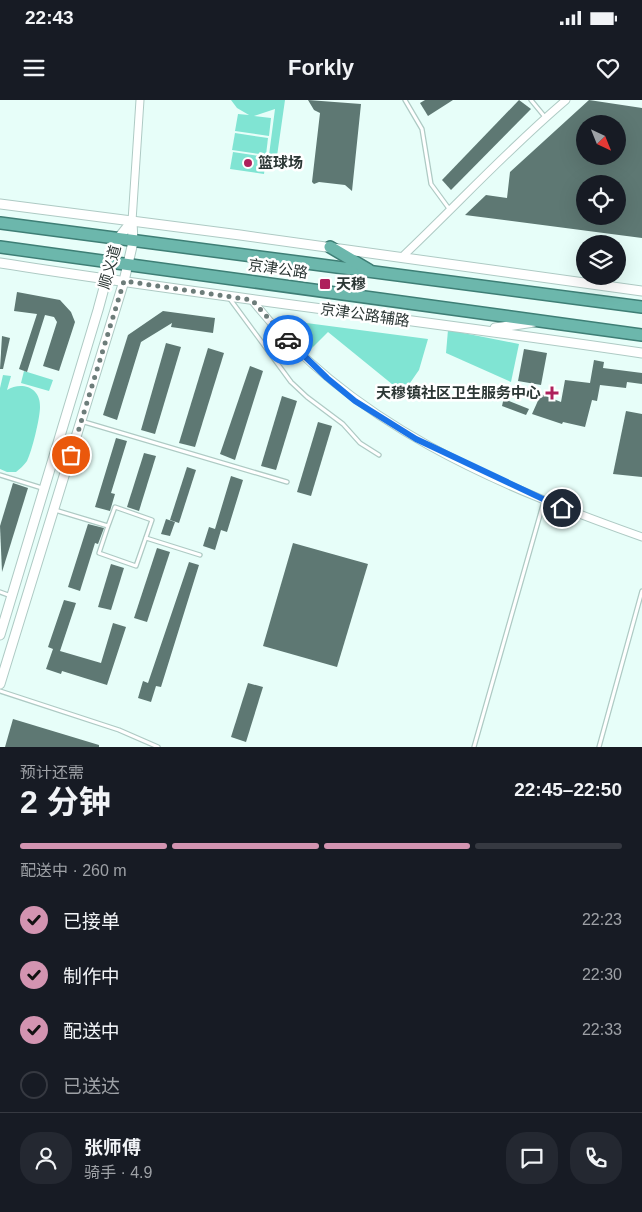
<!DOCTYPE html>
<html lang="zh">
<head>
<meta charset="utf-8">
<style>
	body { margin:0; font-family:Arial,"Noto Sans SC",sans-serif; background:#242831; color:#f1f3f6; height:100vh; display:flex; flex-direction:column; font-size:19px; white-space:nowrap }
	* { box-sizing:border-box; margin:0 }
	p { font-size:16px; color:#9ea1a6 }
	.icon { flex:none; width:28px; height:28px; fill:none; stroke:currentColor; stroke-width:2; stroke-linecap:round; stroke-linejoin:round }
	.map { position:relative; height:647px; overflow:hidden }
	.details { display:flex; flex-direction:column; background:#171b24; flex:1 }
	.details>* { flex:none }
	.needle { width:32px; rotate:137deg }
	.tools { position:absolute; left:576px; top:15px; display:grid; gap:10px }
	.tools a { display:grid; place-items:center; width:50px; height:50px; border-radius:50%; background:#171b24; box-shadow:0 5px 20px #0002; font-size:25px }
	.pin { position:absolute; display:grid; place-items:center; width:42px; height:42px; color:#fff; margin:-21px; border:2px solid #fff; border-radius:50%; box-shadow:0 1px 5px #0007 }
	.courier { position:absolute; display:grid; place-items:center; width:50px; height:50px; margin:-25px; border:4px solid #1a73e8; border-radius:50%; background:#fff; color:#222; box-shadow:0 1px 6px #0007 }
	.head em { font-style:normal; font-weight:700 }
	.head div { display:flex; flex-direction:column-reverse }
	.head { display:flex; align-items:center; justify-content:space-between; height:85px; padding:0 20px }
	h1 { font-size:32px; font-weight:700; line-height:38px }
	.bar { display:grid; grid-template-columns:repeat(4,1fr); gap:8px 5px; align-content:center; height:60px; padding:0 20px }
	.bar i { height:6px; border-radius:4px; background:#363941 }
	.bar .on { background:#d394b1 }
	.bar p { grid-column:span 4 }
	.line { display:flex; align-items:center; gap:12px; padding:0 20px; border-top:1px solid #363941 }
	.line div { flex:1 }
	.round { display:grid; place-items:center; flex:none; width:52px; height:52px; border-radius:20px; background:#242831 }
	ol { padding:0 20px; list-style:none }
	li { display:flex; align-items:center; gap:15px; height:55px }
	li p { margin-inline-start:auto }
	li .icon { padding:5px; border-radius:50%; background:#d394b1; color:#111; stroke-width:4 }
	li:last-child { color:#9ea1a6 }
	li i { width:28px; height:28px; border:2px solid #363941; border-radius:50% }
	.status { display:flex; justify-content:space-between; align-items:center; height:35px; padding:0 25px; background:#171b24; direction:ltr }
	.status svg { height:14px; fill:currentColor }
	header { display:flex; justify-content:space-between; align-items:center; height:65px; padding:0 20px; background:#171b24; font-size:22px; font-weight:700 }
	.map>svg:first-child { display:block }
	.green { fill:#80e4d3 }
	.building { fill:#5e7873; fill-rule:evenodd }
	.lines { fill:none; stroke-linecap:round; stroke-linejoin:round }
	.service-casing { stroke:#aecac4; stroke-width:5.5 }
	.minor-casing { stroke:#aecac4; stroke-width:9 }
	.tertiary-casing { stroke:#aecac4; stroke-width:11 }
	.trunk-casing { stroke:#3e7e75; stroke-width:14 }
	.service { stroke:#fff; stroke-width:3 }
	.minor { stroke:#fff; stroke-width:7 }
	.tertiary { stroke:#fff; stroke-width:9 }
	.trunk { stroke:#6cb7ac; stroke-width:11 }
	.done { stroke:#6d7d7a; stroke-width:5; stroke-dasharray:0 9 }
	.route { stroke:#1a73e8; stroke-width:6 }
	.poi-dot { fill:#ae215c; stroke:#fff; stroke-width:2 }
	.labels { text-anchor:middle; stroke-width:5; stroke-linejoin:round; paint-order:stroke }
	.poi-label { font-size:15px; font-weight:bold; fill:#2c3735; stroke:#fff; text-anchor:start }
	.street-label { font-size:15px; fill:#2c3735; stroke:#fff }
</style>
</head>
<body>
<div class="status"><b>22:43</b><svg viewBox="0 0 49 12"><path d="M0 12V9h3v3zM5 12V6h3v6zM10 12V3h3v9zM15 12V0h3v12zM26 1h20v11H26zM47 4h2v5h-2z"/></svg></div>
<header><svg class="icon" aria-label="menu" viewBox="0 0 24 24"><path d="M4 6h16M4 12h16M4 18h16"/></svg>Forkly<svg class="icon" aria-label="heart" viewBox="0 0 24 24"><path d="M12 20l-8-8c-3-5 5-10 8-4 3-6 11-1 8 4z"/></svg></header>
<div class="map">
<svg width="642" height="647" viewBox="0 0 642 647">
	<rect width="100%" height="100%" fill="#e7fef9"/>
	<g class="green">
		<path d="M 231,0 L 285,0 L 277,56 L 269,55 L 275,9 L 254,16 L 271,18 L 269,36 L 235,31 L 238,14 L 249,15 L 237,8 Z"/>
		<path d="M 235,33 L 268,38 L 266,55 L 232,50 Z"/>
		<path d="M 233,52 L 266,57 L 264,74 L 230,69 Z"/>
		<path d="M 276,219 L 428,239 L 419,270 L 403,293 L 328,232 L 308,252 Z"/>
		<path d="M 448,230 L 519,244 L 511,282 L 446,253 Z"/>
		<path d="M 24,271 L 53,280 L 49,291 L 21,283 Z"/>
		<path d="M 3,275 L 11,276 L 7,290 C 21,281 41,287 40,307 C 40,318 32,351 27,361 C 24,365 20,369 16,372 L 7,372 L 0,369 L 0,288 Z"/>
	</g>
	<g class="building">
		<path d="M 308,0 L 361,4 L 352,91 L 345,85 L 319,82 L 314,84 L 312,82 L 320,13 L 314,10 Z"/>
		<path d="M 425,0 L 453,0 L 428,16 L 420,3 Z"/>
		<path d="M 519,0 L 531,9 L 451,90 L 442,80 Z"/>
		<path d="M 589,0 L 642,8 L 642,138 L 465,115 L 486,95 L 507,98 L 510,72 ZM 585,24 L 618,24 L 618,56 L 585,56 ZM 585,84 L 618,84 L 618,116 L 585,116 Z"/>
		<path d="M 17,192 L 60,200 L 71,212 L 75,222 L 59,271 L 43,266 L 57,222 L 54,217 L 45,215 L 27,272 L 19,269 L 37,214 L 14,211 Z"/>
		<path d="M 163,211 L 215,218 L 213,233 L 171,227 L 172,223 L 141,242 L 117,320 L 103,315 L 128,235 Z"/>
		<path d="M 2,236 L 10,238 L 3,269 L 0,269 Z"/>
		<path d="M 166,243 L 181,247 L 155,334 L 141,330 Z"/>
		<path d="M 208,248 L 224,253 L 195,347 L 179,343 Z"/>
		<path d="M 524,249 L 547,253 L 541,285 L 518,281 Z"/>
		<path d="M 594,260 L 604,262 L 603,268 L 642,273 L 642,284 L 627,282 L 626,288 L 600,285 L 597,301 L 592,300 L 585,327 L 563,322 L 562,324 L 532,314 L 541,294 L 561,302 L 565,280 L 590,283 Z"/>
		<path d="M 250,266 L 263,271 L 235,360 L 220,354 Z"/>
		<path d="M 507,284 L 514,287 L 509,301 L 529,309 L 526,315 L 502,306 Z"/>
		<path d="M 282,296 L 297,301 L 276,370 L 261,366 Z"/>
		<path d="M 626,311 L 642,314 L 642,377 L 613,374 Z"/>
		<path d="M 318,322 L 332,326 L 311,396 L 297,392 Z"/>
		<path d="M 116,338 L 127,341 L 111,393 L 115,394 L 110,411 L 95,407 Z"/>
		<path d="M 144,353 L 156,356 L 139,411 L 127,407 Z"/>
		<path d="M 187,367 L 196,370 L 179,423 L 170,420 Z"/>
		<path d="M 231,376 L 243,380 L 227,432 L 221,430 L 215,450 L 203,446 L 209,427 L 215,429 Z"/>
		<path d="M 13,383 L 28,388 L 2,472 L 0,426 Z"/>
		<path d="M 166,419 L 175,422 L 170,436 L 161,434 Z"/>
		<path d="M 88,424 L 104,428 L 98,444 L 95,443 L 80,491 L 68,487 Z"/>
		<path d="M 293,443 L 368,464 L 337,567 L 263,546 Z"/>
		<path d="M 157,448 L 170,452 L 147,522 L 134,518 Z"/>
		<path d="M 189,462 L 199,465 L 161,587 L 156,586 L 151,602 L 138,598 L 143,581 L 148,583 Z"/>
		<path d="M 111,464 L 124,468 L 111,510 L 98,507 Z"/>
		<path d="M 64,500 L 76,503 L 60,551 L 101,563 L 113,523 L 126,527 L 107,585 L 62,571 L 61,574 L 46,569 L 53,549 L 48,547 Z"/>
		<path d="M 248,583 L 263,587 L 246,642 L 231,637 Z"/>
		<path d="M 13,619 L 99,645 L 99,647 L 5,647 Z"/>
	</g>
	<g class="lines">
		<g class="service-casing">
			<g id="service">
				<path d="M 405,0 L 422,29 L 431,84 L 450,110"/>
				<path d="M 531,0 L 545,17"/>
				<path d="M 230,199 L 291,282 L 307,297 L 343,324 L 360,343 L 379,355"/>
				<path d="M 81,321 L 287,382"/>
				<path d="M 0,375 L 42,388"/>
				<path d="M 55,410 L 108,426 L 99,453 L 136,466 L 152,420 L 115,407 L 108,426"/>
				<path d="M 146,438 L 200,455"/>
				<path d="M 0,492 L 11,496"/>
				<path d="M 0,591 L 119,630 L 158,647"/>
				<path d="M 474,647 L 544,401"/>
				<path d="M 599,647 L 642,491"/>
			</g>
		</g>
		<g class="minor-casing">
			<g id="minor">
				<path d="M 132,121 L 140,0"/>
				<path d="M 402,157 C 458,104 507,50 566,0"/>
				<path d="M 252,200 C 349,324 498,386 642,437"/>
			</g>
		</g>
		<g class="tertiary-casing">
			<g id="tertiary">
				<path d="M 0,104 L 240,135 L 642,191"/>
				<path d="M 0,163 C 213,197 428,221 642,253"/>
				<path d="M 495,228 L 534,222"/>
				<path d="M 0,535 L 98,210 L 117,140 L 132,121"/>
				<path d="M 0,584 L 124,181 L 133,142 L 132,121"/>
			</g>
		</g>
		<g class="trunk-casing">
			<g id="trunk">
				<path d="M 0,123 L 642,207"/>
				<path d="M 0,147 L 642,235"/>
				<path d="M 330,147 L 369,170"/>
			</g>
		</g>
		<use href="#service" class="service"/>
		<use href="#minor" class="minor"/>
		<use href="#tertiary" class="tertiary"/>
		<use href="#trunk" class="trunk"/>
	</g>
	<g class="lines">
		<path class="done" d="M 71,355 L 124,181 L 252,200 L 288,240"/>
		<path class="route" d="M 288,240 L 327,278 L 355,301 L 416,339 L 562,408"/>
	</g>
	<g class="poi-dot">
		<circle cx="248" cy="63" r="5"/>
		<rect x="319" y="178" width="12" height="12" rx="2.5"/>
		<path d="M549.5 285.5h5v5h5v5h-5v5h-5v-5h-5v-5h5z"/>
	</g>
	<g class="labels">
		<g class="poi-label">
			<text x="258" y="68">篮球场</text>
			<text x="336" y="189">天穆</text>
			<text x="541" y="298" text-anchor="end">天穆镇社区卫生服务中心</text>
		</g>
		<g class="street-label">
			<text transform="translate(110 167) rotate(-74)" y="5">顺义道</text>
			<text transform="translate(278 169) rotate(8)" y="5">京津公路</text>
			<text transform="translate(365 215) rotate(8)" y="5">京津公路辅路</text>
		</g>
	</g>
</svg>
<div class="tools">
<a><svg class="needle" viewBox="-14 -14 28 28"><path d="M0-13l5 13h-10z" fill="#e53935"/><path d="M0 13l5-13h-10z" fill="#9ea1a6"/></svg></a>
<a><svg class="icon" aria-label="locate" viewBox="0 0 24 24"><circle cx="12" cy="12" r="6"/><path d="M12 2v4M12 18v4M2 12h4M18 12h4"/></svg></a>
<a><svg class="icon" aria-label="layers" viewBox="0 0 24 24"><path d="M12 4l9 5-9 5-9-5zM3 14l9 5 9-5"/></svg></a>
</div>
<div class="pin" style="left:71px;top:355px;background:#ea580c"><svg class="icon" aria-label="bag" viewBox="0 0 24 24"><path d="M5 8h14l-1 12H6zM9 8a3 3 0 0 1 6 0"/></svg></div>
<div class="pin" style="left:562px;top:408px;background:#1f2937"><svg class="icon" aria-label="home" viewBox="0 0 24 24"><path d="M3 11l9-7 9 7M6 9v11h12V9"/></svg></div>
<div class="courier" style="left:288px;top:240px"><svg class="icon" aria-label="car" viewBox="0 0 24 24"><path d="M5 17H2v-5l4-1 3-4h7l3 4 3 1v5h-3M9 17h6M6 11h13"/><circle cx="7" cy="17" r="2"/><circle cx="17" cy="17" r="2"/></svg></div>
</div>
<section class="details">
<div class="head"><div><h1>2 分钟</h1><p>预计还需</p></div><em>22:45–22:50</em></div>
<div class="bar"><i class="on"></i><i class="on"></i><i class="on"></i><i></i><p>配送中 · 260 m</p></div>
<ol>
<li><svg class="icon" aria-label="check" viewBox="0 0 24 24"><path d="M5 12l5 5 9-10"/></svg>已接单<p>22:23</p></li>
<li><svg class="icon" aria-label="check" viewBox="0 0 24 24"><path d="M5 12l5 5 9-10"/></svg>制作中<p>22:30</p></li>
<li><svg class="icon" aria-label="check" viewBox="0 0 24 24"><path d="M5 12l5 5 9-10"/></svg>配送中<p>22:33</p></li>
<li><i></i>已送达</li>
</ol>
<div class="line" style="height:90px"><a class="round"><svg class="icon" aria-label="person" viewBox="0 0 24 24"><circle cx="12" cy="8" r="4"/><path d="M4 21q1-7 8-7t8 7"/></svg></a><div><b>张师傅</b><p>骑手 · 4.9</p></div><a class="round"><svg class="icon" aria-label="chat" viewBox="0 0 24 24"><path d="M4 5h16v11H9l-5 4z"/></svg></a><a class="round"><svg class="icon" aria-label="phone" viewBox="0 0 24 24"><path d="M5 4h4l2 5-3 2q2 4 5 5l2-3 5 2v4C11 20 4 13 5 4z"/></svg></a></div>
</section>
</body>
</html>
